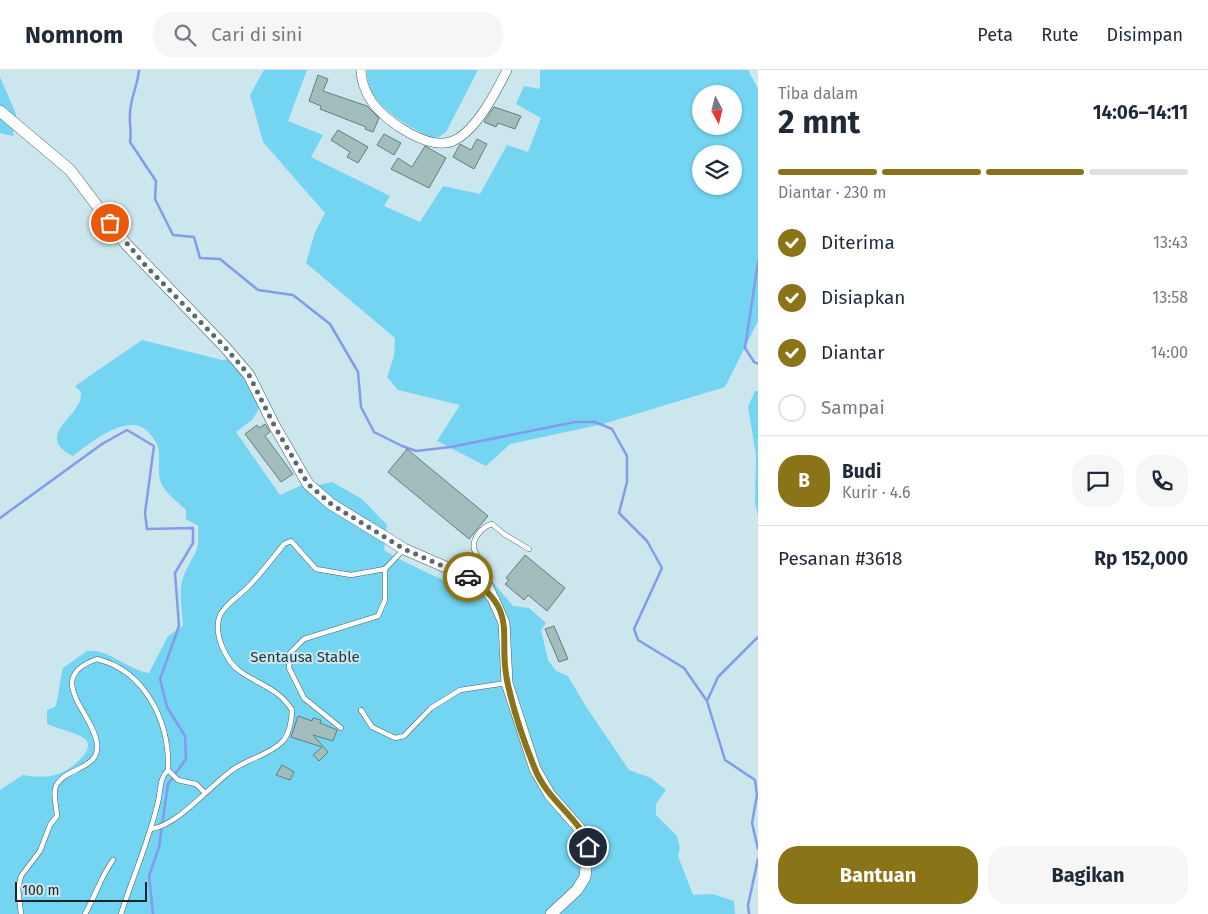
<!DOCTYPE html>
<html lang="id">
<head>
<meta charset="utf-8">
<style>
	body { margin:0; font-family:"Fira Sans",sans-serif; background:#f6f6f7; color:#1f2937; height:100vh; display:flex; flex-direction:column; font-size:19px; white-space:nowrap }
	* { box-sizing:border-box; margin:0 }
	p { font-size:16px; color:#747a83 }
	.icon { flex:none; width:28px; height:28px; fill:none; stroke:currentColor; stroke-width:2; stroke-linecap:round; stroke-linejoin:round }
	.map { position:relative; flex:1; overflow:hidden }
	.panel { display:flex; flex-direction:column; background:#fff; width:450px }
	.panel>* { flex:none }
	.needle { width:32px; rotate:173deg }
	.controls { position:absolute; left:692px; top:15px; display:grid; gap:10px }
	.controls a { display:grid; place-items:center; width:50px; height:50px; border-radius:50%; background:#fff; box-shadow:0 1px 4px #0004; font-size:25px }
	.scale { position:absolute; left:15px; bottom:12px; width:132px; box-sizing:border-box; padding-left:5px; border:2px solid #1c2629; border-top:0; font-size:14px; line-height:18px; white-space:nowrap; color:#1c2629; -webkit-text-stroke:4px #cce6ee; paint-order:stroke }
	.pin { position:absolute; display:grid; place-items:center; width:42px; height:42px; color:#fff; margin:-21px; border:2px solid #fff; border-radius:50%; box-shadow:0 1px 5px #0007 }
	.courier { position:absolute; display:grid; place-items:center; width:50px; height:50px; margin:-25px; border:4px solid #8b7418; border-radius:50%; background:#fff; color:#222; box-shadow:0 1px 6px #0007 }
	.overview em { font-style:normal; font-weight:700 }
	.overview div { display:flex; flex-direction:column-reverse }
	.overview { display:flex; align-items:center; justify-content:space-between; height:85px; padding:0 20px }
	h1 { font-size:32px; font-weight:700; line-height:38px }
	.bar { display:grid; grid-template-columns:repeat(4,1fr); gap:8px 5px; align-content:center; height:60px; padding:0 20px }
	.bar i { height:6px; border-radius:4px; background:#e0e1e3 }
	.bar .selected { background:#8b7418 }
	.bar p { grid-column:span 4 }
	.line { display:flex; align-items:center; gap:12px; padding:0 20px; border-top:1px solid #e0e1e3 }
	.line div { flex:1 }
	.round { display:grid; place-items:center; flex:none; width:52px; height:52px; border-radius:20px; background:#f6f6f7 }
	ol { padding:0 20px; list-style:none }
	li { display:flex; align-items:center; gap:15px; height:55px }
	li p { margin-inline-start:auto }
	li .icon { padding:5px; border-radius:50%; background:#8b7418; color:#fff; stroke-width:4 }
	li:last-child { color:#747a83 }
	li i { width:28px; height:28px; border:2px solid #e0e1e3; border-radius:50% }
	.action { display:flex; gap:10px; margin-top:auto; padding:10px 20px }
	.action a { flex:1; height:58px; border-radius:20px; background:#8b7418; color:#fff; font-size:20px; font-weight:700; line-height:58px; text-align:center }
	.action a+a { background:#f6f6f7; color:#1f2937 }
	header { display:flex; align-items:center; gap:30px; box-sizing:border-box; height:70px; padding:0 25px; background:#fff; border-bottom:1px solid #e0e1e3 }
	header strong { font-size:24px }
	nav { display:flex; gap:28px; margin-inline-start:auto; font-size:18px }
	.search { width:350px; height:45px; background:#f6f6f7; display:flex; align-items:center; gap:12px; box-sizing:border-box; padding:0 18px; border-radius:20px; color:#747a83; font-size:19px }
	main { display:flex; flex:1; min-height:0 }
	.map>svg:first-child { display:block }
	.green { fill:#73d5f2; fill-rule:evenodd }
	.lines { fill:none; stroke-linecap:round; stroke-linejoin:round }
	.stream { stroke:#829cea; stroke-width:2.5 }
	.building { fill:#a1bdbc; stroke:#637d7d }
	.service-casing { stroke:#496068; stroke-width:5.5 }
	.minor-casing { stroke:#496068; stroke-width:10 }
	.tertiary-casing { stroke:#496068; stroke-width:12 }
	.service { stroke:#fff; stroke-width:4.5 }
	.minor { stroke:#fff; stroke-width:9 }
	.tertiary { stroke:#fff; stroke-width:11 }
	.done { stroke:#5a696e; stroke-width:5; stroke-dasharray:0 9 }
	.route { stroke:#8b7418; stroke-width:6 }
	.labels { text-anchor:middle; stroke-width:4; stroke-linejoin:round; paint-order:stroke }
	.park-label { font-size:15px; fill:#1f353b; stroke:#cce6ee }
</style>
</head>
<body>
<header>
<strong>Nomnom</strong>
<div class="search"><svg class="icon" aria-label="search" viewBox="0 0 24 24"><circle cx="10" cy="10" r="6"/><path d="M15 15l6 6"/></svg>Cari di sini</div>
<nav><a>Peta</a><a>Rute</a><a>Disimpan</a></nav>
</header>
<main>
<div class="map">
<svg width="758" height="844" viewBox="0 0 758 844">
	<rect width="100%" height="100%" fill="#cce6ee"/>
	<g class="green">
		<path d="M 264,0 L 307,0 L 288,51 L 323,65 L 311,87 L 390,126 L 384,136 L 420,152 L 443,116 L 480,124 L 507,75 L 528,82 L 541,48 L 516,34 L 524,16 L 540,19 L 540,0 L 748,0 L 758,19 L 758,251 L 725,317 L 603,354 L 510,374 L 486,396 L 437,371 L 460,335 L 398,320 L 387,307 L 394,286 L 395,268 L 306,193 L 315,162 L 325,143 L 263,72 L 250,25 ZM 701,24 L 734,24 L 734,56 L 701,56 ZM 701,84 L 734,84 L 734,116 L 701,116 Z"/>
		<path d="M 367,0 L 478,0 L 446,62 L 439,67 L 432,69 C 405,53 366,36 367,0 Z"/>
		<path d="M 0,7 L 16,44 L 13,66 L 0,63 Z"/>
		<path d="M 142,270 L 222,290 L 230,289 L 250,316 L 260,337 L 252,350 L 236,362 L 280,425 L 311,411 L 319,415 L 332,412 L 362,429 L 387,455 L 384,480 C 413,498 444,509 473,525 L 484,510 L 491,510 L 513,536 L 529,538 L 546,553 L 541,560 L 548,590 L 556,601 L 568,606 L 585,635 L 629,700 L 651,708 L 666,720 L 656,734 L 656,745 L 677,766 L 680,778 L 678,786 L 693,825 L 713,824 L 734,831 L 735,844 L 0,844 L 0,720 L 23,705 C 34,707 47,708 58,704 C 68,701 99,680 84,668 C 81,665 54,657 47,654 L 47,640 L 55,637 C 60,624 59,611 63,598 L 87,581 C 110,579 127,600 149,603 L 168,566 L 183,556 C 182,541 178,519 184,505 C 194,481 200,486 198,456 L 186,449 L 186,440 C 179,433 167,424 162,415 C 156,403 161,389 158,377 C 157,372 153,368 150,364 C 131,339 90,373 73,386 C 38,369 70,351 79,333 C 81,330 81,325 81,322 L 75,316 Z"/>
		<path d="M 755,321 L 758,321 L 758,446 L 755,432 L 756,385 L 748,337 Z"/>
	</g>
	<g class="lines">
		<g class="stream">
			<path d="M 139,0 C 138,15 130,29 130,44 C 129,53 132,62 130,72 L 156,111 L 155,129 L 173,165 L 194,167 L 200,188 L 220,189 L 258,220 L 293,225 L 330,254 L 358,302 L 361,337 L 374,362 L 402,376 L 416,381 L 451,377 L 575,352 L 595,352 L 612,359 L 627,386 L 627,412 L 619,443 L 647,471 L 662,498 L 634,559 L 638,570 L 684,598 L 707,631 L 725,690 L 755,710 L 757,725 L 752,753 L 758,779"/>
			<path d="M 758,192 L 745,278 L 754,292 L 758,294"/>
			<path d="M 0,448 L 102,374 L 127,360 L 154,376 L 145,443 L 147,459 L 193,458 L 193,473 L 175,503 L 179,556 L 160,609 L 167,637 L 185,666 L 186,689 L 168,714 L 159,777 L 149,806 L 153,844"/>
			<path d="M 707,631 L 718,607 L 758,567"/>
			<path d="M 749,844 L 748,835 L 758,789"/>
		</g>
	</g>
	<g class="building">
		<path d="M 318,5 L 328,9 L 323,21 L 367,36 L 379,48 L 373,62 L 365,59 L 366,57 L 320,39 L 321,36 L 309,31 Z"/>
		<path d="M 494,37 L 521,46 L 515,59 L 498,53 L 496,57 L 484,52 Z"/>
		<path d="M 338,60 L 368,77 L 358,93 L 347,87 L 350,82 L 331,70 Z"/>
		<path d="M 384,64 L 401,73 L 394,85 L 377,75 Z"/>
		<path d="M 477,69 L 487,74 L 474,99 L 453,87 L 460,74 L 471,80 Z"/>
		<path d="M 425,76 L 446,88 L 429,118 L 391,99 L 398,88 L 412,97 Z"/>
		<path d="M 265,354 L 270,362 L 265,366 L 293,404 L 281,412 L 245,364 L 257,355 L 259,358 Z"/>
		<path d="M 407,379 L 488,446 L 469,469 L 388,402 Z"/>
		<path d="M 525,485 L 565,518 L 547,541 L 528,525 L 524,530 L 505,514 L 509,510 L 506,508 Z"/>
		<path d="M 554,556 L 568,589 L 559,592 L 545,559 Z"/>
		<path d="M 298,646 L 312,651 L 313,648 L 321,650 L 320,653 L 337,660 L 333,671 L 313,665 L 328,682 L 319,691 L 313,685 L 322,677 L 291,667 Z"/>
		<path d="M 282,695 L 294,702 L 290,710 L 276,705 Z"/>
	</g>
	<g class="lines">
		<g class="service-casing">
			<g id="service">
				<path d="M 494,523 L 474,479 C 472,468 482,457 492,454 L 504,464 L 529,479"/>
				<path d="M 361,640 L 372,657 L 395,668 L 404,666 L 431,638 L 460,620 L 506,613"/>
				<path d="M 341,658 L 304,628 L 289,598 L 290,583 L 304,569 L 378,546 L 385,530 L 385,499 L 403,480"/>
				<path d="M 168,700 L 178,710 L 196,714 L 204,722"/>
				<path d="M 151,759 C 178,755 208,718 231,701 C 246,689 268,686 282,672 C 289,665 292,650 292,640 C 279,619 260,615 241,602 C 225,591 213,563 220,545 C 225,534 242,524 250,515 C 262,502 273,488 284,474 L 291,471 L 316,499 L 351,505 L 385,499"/>
				<path d="M 21,844 L 18,818 L 21,806 L 40,781 L 50,755 L 57,746 C 57,737 52,724 56,716 C 65,697 100,700 97,674 C 93,642 43,608 97,589 C 146,601 170,653 168,700 C 159,709 161,720 158,732 C 149,771 133,806 121,844"/>
				<path d="M 85,844 C 95,827 101,806 113,790"/>
			</g>
		</g>
		<g class="minor-casing">
			<path id="minor" d="M 361,0 C 361,11 366,23 372,32 C 386,52 431,83 455,70 C 477,59 496,22 507,0"/>
		</g>
		<g class="tertiary-casing">
			<path id="tertiary" d="M 0,41 L 70,100 L 126,174 L 224,276 L 249,305 L 274,355 L 308,414 L 331,434 L 385,467 L 404,479 L 464,505 L 484,517 L 493,528 L 504,553 L 507,613 L 535,699 L 550,725 L 579,758 L 588,777 L 585,807 L 577,820 L 551,844"/>
		</g>
		<use href="#service" class="service"/>
		<use href="#minor" class="minor"/>
		<use href="#tertiary" class="tertiary"/>
	</g>
	<g class="lines">
		<path class="done" d="M 110,153 L 146,196 L 224,276 L 249,305 L 274,355 L 308,414 L 331,434 L 404,479 L 468,507"/>
		<path class="route" d="M 468,507 C 522,542 496,566 508,615 C 514,642 524,672 535,699 C 544,722 563,737 578,756 C 582,762 585,770 588,777"/>
	</g>
	<g class="labels">
		<g class="park-label">
			<text x="305" y="592">Sentausa Stable</text>
		</g>
	</g>
</svg>
<div class="controls">
<a><svg class="needle" viewBox="-14 -14 28 28"><path d="M0-13l5 13h-10z" fill="#e53935"/><path d="M0 13l5-13h-10z" fill="#747a83"/></svg></a>
<a><svg class="icon" aria-label="layers" viewBox="0 0 24 24"><path d="M12 4l9 5-9 5-9-5zM3 14l9 5 9-5"/></svg></a>
</div>
<div class="scale">100 m</div>
<div class="pin" style="left:110px;top:153px;background:#ea580c"><svg class="icon" aria-label="bag" viewBox="0 0 24 24"><path d="M5 8h14l-1 12H6zM9 8a3 3 0 0 1 6 0"/></svg></div>
<div class="pin" style="left:588px;top:777px;background:#1f2937"><svg class="icon" aria-label="home" viewBox="0 0 24 24"><path d="M3 11l9-7 9 7M6 9v11h12V9"/></svg></div>
<div class="courier" style="left:468px;top:507px"><svg class="icon" aria-label="car" viewBox="0 0 24 24"><path d="M5 17H2v-5l4-1 3-4h7l3 4 3 1v5h-3M9 17h6M6 11h13"/><circle cx="7" cy="17" r="2"/><circle cx="17" cy="17" r="2"/></svg></div>
</div>
<section class="panel">
<div class="overview"><div><h1>2 mnt</h1><p>Tiba dalam</p></div><em>14:06–14:11</em></div>
<div class="bar"><i class="selected"></i><i class="selected"></i><i class="selected"></i><i></i><p>Diantar · 230 m</p></div>
<ol>
<li><svg class="icon" aria-label="check" viewBox="0 0 24 24"><path d="M5 12l5 5 9-10"/></svg>Diterima<p>13:43</p></li>
<li><svg class="icon" aria-label="check" viewBox="0 0 24 24"><path d="M5 12l5 5 9-10"/></svg>Disiapkan<p>13:58</p></li>
<li><svg class="icon" aria-label="check" viewBox="0 0 24 24"><path d="M5 12l5 5 9-10"/></svg>Diantar<p>14:00</p></li>
<li><i></i>Sampai</li>
</ol>
<div class="line" style="height:90px"><b class="round" style="background:#8b7418;color:#fff">B</b><div><b>Budi</b><p>Kurir · 4.6</p></div><a class="round"><svg class="icon" aria-label="chat" viewBox="0 0 24 24"><path d="M4 5h16v11H9l-5 4z"/></svg></a><a class="round"><svg class="icon" aria-label="phone" viewBox="0 0 24 24"><path d="M5 4h4l2 5-3 2q2 4 5 5l2-3 5 2v4C11 20 4 13 5 4z"/></svg></a></div>
<div class="line" style="height:65px"><div>Pesanan #3618</div><b>Rp 152,000</b></div>
<div class="action"><a>Bantuan</a><a>Bagikan</a></div>
</section>
</main>
</body>
</html>
